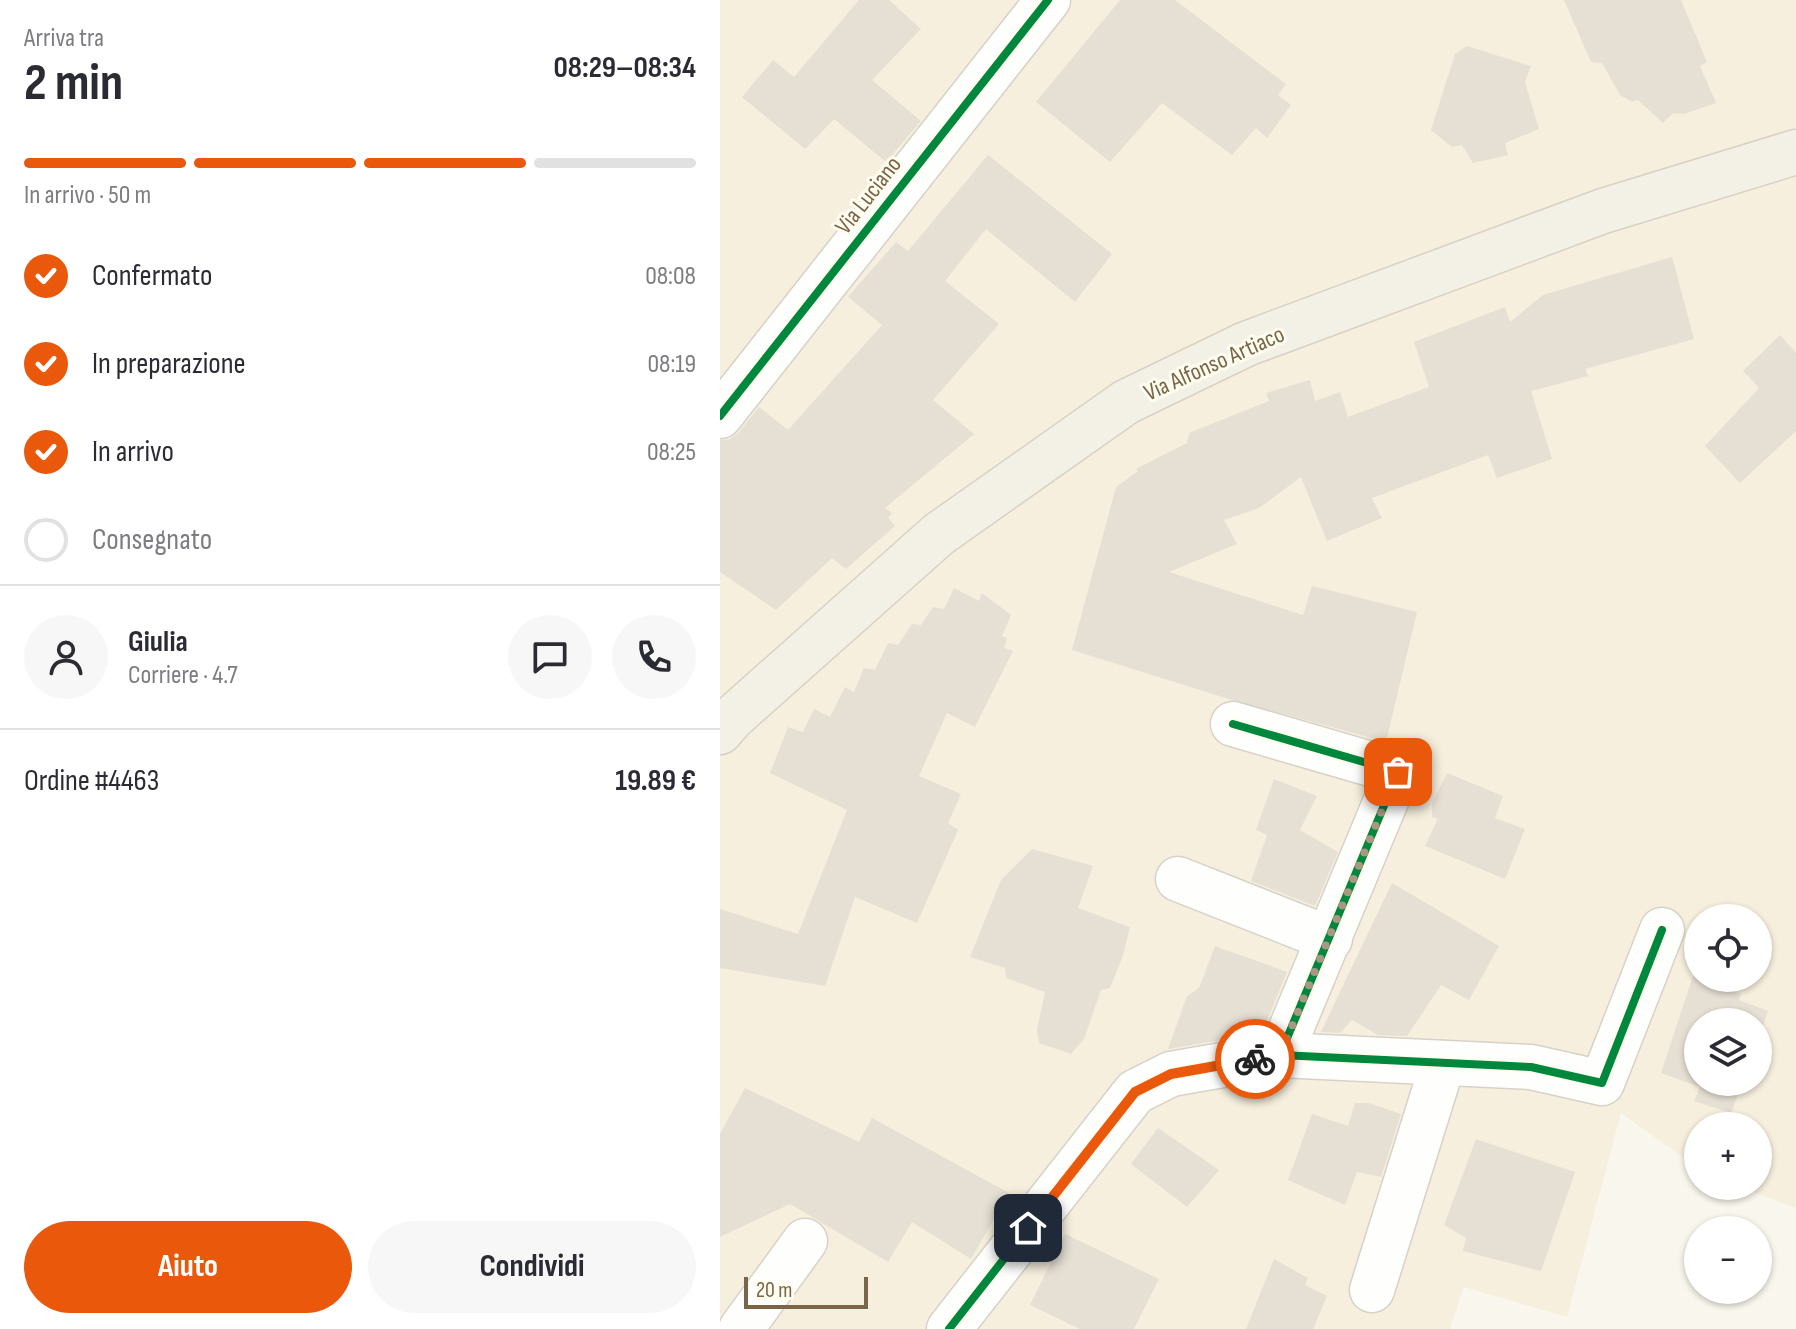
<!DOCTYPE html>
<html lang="it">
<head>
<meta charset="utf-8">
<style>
	body { margin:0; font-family:"Sofia Sans Condensed",sans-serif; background:#f7f7f7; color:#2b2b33; height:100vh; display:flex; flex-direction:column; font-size:30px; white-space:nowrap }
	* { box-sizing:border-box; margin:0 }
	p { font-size:26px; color:#7c7c81 }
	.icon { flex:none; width:44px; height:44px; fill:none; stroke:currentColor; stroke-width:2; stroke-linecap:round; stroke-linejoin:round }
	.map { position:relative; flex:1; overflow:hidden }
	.sheet { display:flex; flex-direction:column; background:#fff; width:720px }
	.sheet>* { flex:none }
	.fabs { position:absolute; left:964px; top:904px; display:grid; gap:16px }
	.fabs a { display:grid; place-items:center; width:88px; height:88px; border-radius:50%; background:#fff; box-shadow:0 2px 6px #0004; font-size:40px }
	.scale { position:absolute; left:24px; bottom:20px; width:124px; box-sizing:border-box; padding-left:8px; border:4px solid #7b6549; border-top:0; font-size:22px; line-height:28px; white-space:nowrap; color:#7b6549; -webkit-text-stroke:6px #fffcf0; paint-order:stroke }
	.pin { position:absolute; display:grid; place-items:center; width:68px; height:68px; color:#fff; margin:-34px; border-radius:16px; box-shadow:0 4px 12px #0006 }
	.courier { position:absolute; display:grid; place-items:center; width:80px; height:80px; margin:-40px; border:6px solid #ea580c; border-radius:50%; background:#fff; color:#222; box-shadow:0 2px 10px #0007 }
	.overview em { font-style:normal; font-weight:700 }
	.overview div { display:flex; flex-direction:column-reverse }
	.overview { display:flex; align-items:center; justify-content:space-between; height:136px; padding:0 24px }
	h1 { font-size:52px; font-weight:700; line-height:60px }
	.bar { display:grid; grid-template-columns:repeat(4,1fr); gap:12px 8px; align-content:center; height:96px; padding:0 24px }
	.bar i { height:10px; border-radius:6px; background:#e1e1e2 }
	.bar .active { background:#ea580c }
	.bar p { grid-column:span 4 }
	.line { display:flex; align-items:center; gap:20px; padding:0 24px; border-top:2px solid #e1e1e2 }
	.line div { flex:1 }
	.round { display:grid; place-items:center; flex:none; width:84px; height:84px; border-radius:42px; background:#f7f7f7 }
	ol { padding:0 24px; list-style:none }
	li { display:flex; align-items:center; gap:24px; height:88px }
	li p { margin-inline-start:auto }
	li .icon { padding:8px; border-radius:50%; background:#ea580c; color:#fff; stroke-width:4 }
	li:last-child { color:#7c7c81 }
	li i { width:44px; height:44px; border:4px solid #e1e1e2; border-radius:50% }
	.action { display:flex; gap:16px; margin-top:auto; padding:16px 24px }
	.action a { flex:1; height:92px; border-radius:48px; background:#ea580c; color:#fff; font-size:32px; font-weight:700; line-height:92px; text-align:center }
	.action a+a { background:#f7f7f7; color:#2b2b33 }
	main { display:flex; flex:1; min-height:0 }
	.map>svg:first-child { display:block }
	.residential { fill:#f6efdd; fill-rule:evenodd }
	.building { fill:#e6dfd4 }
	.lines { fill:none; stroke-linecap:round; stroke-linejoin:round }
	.minor-casing { stroke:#d7d2c8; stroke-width:47 }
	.major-casing { stroke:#d8d1c6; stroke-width:47 }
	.minor { stroke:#fefefc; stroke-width:44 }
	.major { stroke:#f3f1e6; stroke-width:44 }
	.cycleway-casing { stroke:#fffcf0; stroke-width:13 }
	.cycleway { stroke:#00873e; stroke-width:8 }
	.done { stroke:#a79882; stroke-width:8; stroke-dasharray:0 14.4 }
	.route { stroke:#ea580c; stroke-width:10 }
	.labels { text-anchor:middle; stroke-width:6; stroke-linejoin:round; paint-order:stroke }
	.street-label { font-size:24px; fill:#7b6549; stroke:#fffcf0 }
</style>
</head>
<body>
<main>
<section class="sheet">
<div class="overview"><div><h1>2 min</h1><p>Arriva tra</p></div><em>08:29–08:34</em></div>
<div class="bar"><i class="active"></i><i class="active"></i><i class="active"></i><i></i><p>In arrivo · 50 m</p></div>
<ol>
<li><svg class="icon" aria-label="check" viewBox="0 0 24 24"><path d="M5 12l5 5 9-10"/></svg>Confermato<p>08:08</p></li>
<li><svg class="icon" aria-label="check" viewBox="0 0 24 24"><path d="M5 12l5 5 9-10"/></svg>In preparazione<p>08:19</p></li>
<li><svg class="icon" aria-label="check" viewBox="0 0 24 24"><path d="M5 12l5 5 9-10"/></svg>In arrivo<p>08:25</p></li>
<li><i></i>Consegnato</li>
</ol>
<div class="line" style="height:144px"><a class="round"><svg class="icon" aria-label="person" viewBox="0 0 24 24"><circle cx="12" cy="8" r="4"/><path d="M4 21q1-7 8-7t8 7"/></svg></a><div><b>Giulia</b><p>Corriere · 4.7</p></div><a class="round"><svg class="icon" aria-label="chat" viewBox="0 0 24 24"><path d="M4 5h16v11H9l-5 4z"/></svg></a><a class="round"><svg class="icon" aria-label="phone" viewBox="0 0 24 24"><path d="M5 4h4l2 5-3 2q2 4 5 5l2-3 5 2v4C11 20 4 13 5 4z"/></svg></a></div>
<div class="line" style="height:104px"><div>Ordine #4463</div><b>19.89 €</b></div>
<div class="action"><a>Aiuto</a><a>Condividi</a></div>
</section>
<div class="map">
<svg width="1076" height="1329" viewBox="0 0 1076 1329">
	<rect width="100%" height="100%" fill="#f9f6ed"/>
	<path class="residential" d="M 0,0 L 1076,0 L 1076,1208 L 1017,1186 L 1038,1186 L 1038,1126 L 978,1126 L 978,1168 L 901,1113 L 847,1317 L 744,1287 L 730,1329 L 0,1329 ZM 978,918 L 1038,918 L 1038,978 L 978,978 ZM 978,1022 L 1038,1022 L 1038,1082 L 978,1082 Z"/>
	<g class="building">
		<path d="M 139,0 L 169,0 L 201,29 L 152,80 L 201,121 L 166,162 L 114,119 L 85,149 L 22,97 L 53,60 L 74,77 Z"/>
		<path d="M 400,0 L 455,0 L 566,84 L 558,95 L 571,105 L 547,138 L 536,128 L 512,155 L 442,103 L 390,162 L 316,102 Z"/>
		<path d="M 844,0 L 961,0 L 987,62 L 980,66 L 996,103 L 964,114 L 953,113 L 943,123 L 918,100 L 912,102 L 900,95 L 882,63 L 871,62 Z"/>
		<path d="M 747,46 L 811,66 L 805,82 L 819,129 L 785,143 L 788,155 L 753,163 L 742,145 L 732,147 L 711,130 L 735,54 Z"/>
		<path d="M 268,155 L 392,254 L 355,302 L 266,229 L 225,281 L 279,324 L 213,400 L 254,434 L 165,508 L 172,513 L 168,518 L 175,526 L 126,569 L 112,558 L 56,610 L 0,572 L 0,440 L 10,439 L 19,432 L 39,407 L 68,430 L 162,325 L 128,297 L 176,242 L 188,251 Z"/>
		<path d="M 952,257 L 974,339 L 865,369 L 868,376 L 811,391 L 832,459 L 777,478 L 768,455 L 652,498 L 662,518 L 607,541 L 581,477 L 539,508 L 504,520 L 517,544 L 449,572 L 583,615 L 592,586 L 697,612 L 666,742 L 512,700 L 352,650 L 396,487 L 418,471 L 416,469 L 467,443 L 469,433 L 549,401 L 546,393 L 590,380 L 595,401 L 620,392 L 628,417 L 709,387 L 694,342 L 785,307 L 790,322 L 823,295 Z"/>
		<path d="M 1060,335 L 1076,353 L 1076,431 L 1020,483 L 985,446 L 1039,388 L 1023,371 Z"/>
		<path d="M 234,588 L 259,601 L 262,593 L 291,615 L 282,636 L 287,638 L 284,648 L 293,651 L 255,727 L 227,713 L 199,776 L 241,794 L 228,823 L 238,830 L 197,923 L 135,897 L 105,986 L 0,968 L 0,909 L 78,934 L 127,810 L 50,773 L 68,727 L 83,732 L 94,709 L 110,717 L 125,687 L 134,692 L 144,668 L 155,670 L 168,643 L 178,645 L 192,624 L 201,625 L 213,607 L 224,609 Z"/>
		<path d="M 727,773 L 783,796 L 775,818 L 805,829 L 785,879 L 705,846 L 718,819 L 712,817 L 712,803 Z"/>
		<path d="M 554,779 L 597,796 L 580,830 L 618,852 L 595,906 L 531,881 L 547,835 L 536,830 Z"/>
		<path d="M 312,849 L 373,866 L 358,908 L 410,927 L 402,958 L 390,988 L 381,990 L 364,1039 L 351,1054 L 319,1043 L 317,1030 L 325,992 L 286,978 L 285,968 L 250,957 L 281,880 Z"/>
		<path d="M 672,883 L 779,946 L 749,1000 L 721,985 L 687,1036 L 658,1035 L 632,1020 L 620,1033 L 601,1032 Z"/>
		<path d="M 495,946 L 567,972 L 542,1033 L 448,1049 L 467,996 L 479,988 Z"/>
		<path d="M 973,976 L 1021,994 L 1019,1000 L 1048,1011 L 1038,1040 L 1038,1022 L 978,1022 L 978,1082 L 1023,1082 L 1011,1113 L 974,1101 L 980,1087 L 941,1073 Z"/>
		<path d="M 25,1088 L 139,1142 L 152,1118 L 289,1193 L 251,1259 L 192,1222 L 168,1262 L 70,1204 L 0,1237 L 0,1134 Z"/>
		<path d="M 635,1103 L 649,1103 L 681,1114 L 661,1177 L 637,1172 L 625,1205 L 568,1180 L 592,1114 L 628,1126 Z"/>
		<path d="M 438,1128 L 499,1170 L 467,1207 L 411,1164 Z"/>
		<path d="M 756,1139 L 855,1172 L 821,1271 L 743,1251 L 746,1238 L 724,1225 Z"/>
		<path d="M 345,1234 L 439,1279 L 414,1329 L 360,1329 L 310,1305 Z"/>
		<path d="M 554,1259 L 588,1278 L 585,1285 L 607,1296 L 593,1329 L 526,1329 Z"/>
	</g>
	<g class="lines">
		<g class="minor-casing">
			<g id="minor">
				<path d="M 0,416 L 328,0"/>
				<path d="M 513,724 L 678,772 L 560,1055"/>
				<path d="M 458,879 L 610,939"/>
				<path d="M 652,1290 L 723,1063"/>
				<path d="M 21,1329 L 85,1241"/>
				<path d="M 229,1329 L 415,1092 L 451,1074 L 560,1055 L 811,1067 L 882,1083 L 942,930"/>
			</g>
		</g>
		<g class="major-casing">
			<path id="major" d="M 0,732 L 12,718 L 219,534 L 406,402 L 526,344 L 883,211 L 1076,152"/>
		</g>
		<use href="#minor" class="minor"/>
		<use href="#major" class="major"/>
		<g class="cycleway-casing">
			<g id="cycleway">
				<path d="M 0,416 L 328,0"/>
				<path d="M 513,724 L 678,772 L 560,1055"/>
				<path d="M 229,1329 L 415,1092 L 451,1074 L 560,1055 L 811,1067 L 882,1083 L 942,930"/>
			</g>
		</g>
		<use href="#cycleway" class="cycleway"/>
	</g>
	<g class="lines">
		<path class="done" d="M 535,1059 L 560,1055 L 678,772"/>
		<path class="route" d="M 308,1228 L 415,1092 L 451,1074 L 535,1059"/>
	</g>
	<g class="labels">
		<g class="street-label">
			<text transform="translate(148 195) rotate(-52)" y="8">Via Luciano</text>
			<text transform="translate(494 363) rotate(-24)" y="8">Via Alfonso Artiaco</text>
		</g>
	</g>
</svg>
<div class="fabs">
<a><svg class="icon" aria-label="locate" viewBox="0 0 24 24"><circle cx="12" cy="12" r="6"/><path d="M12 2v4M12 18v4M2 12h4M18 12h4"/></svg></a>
<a><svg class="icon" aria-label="layers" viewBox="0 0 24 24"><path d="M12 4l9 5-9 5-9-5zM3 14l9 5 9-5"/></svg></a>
<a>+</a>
<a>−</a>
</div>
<div class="scale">20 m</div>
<div class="pin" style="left:678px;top:772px;background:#ea580c"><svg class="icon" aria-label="bag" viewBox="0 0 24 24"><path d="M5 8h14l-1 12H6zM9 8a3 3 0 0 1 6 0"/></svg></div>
<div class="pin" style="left:308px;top:1228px;background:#1f2937"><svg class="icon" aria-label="home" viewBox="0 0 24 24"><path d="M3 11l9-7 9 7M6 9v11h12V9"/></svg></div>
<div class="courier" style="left:535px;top:1059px"><svg class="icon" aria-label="bike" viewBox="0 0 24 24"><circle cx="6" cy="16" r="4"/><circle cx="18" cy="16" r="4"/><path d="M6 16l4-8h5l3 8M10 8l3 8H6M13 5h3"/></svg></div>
</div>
</main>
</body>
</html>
